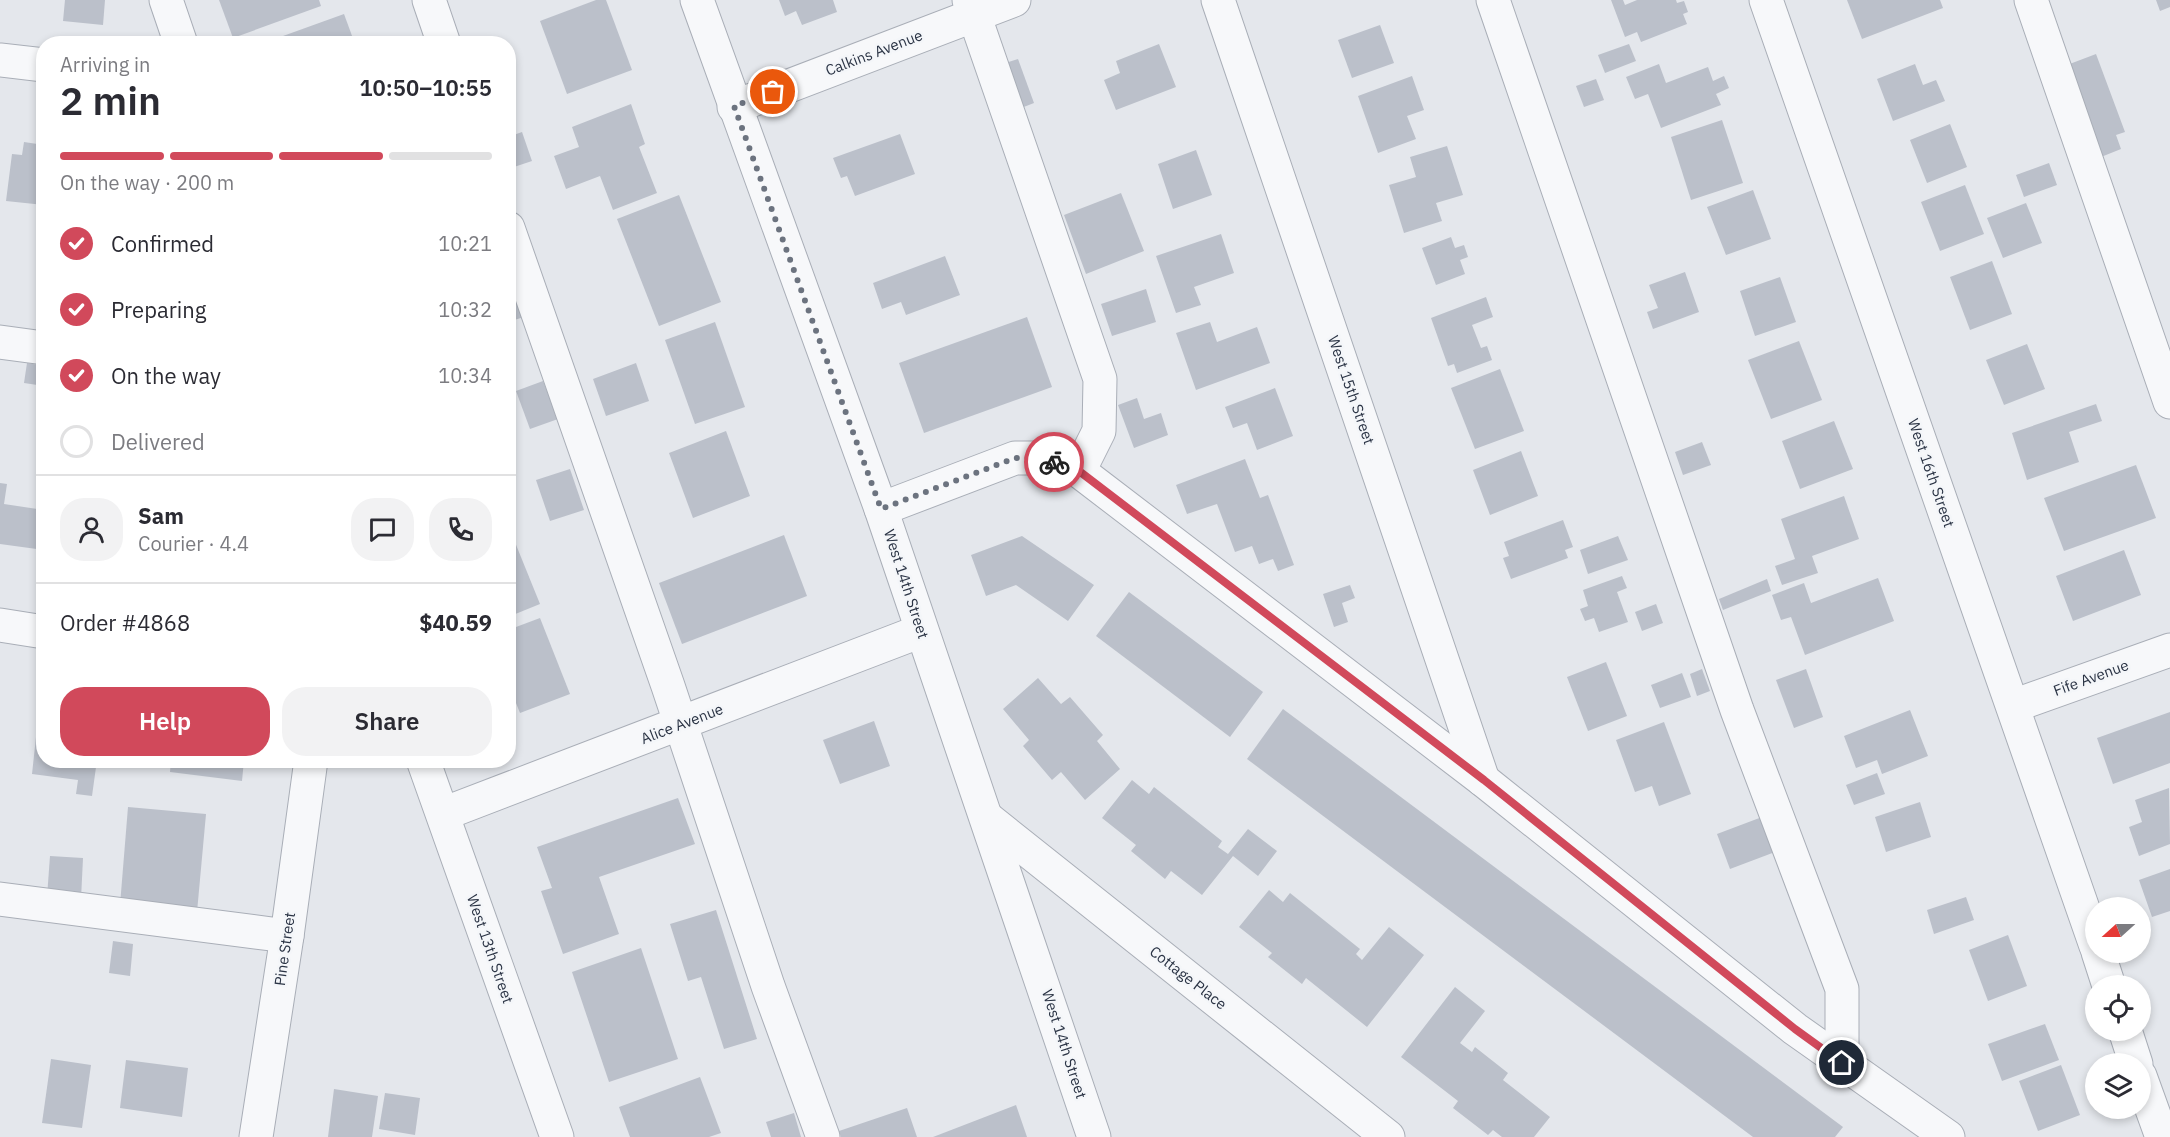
<!DOCTYPE html>
<html lang="en">
<head>
<meta charset="utf-8">
<style>
	body { margin:0; font-family:"IBM Plex Sans",sans-serif; background:#f2f2f3; color:#2b2b33; height:100vh; display:flex; flex-direction:column; font-size:22px; white-space:nowrap }
	* { box-sizing:border-box; margin:0 }
	p { font-size:20px; color:#7c7c81 }
	.icon { flex:none; width:33px; height:33px; fill:none; stroke:currentColor; stroke-width:2; stroke-linecap:round; stroke-linejoin:round }
	.map { position:relative; flex:1; overflow:hidden }
	.details { position:absolute; left:36px; top:36px; width:480px; height:732px; display:flex; flex-direction:column; background:#fff; border-radius:24px; box-shadow:0 3px 9px #0003 }
	.details>* { flex:none }
	.needle { width:39px; rotate:249deg }
	.tools { position:absolute; left:2085px; top:897px; display:grid; gap:12px }
	.tools a { display:grid; place-items:center; width:66px; height:66px; border-radius:50%; background:#fff; box-shadow:0 3px 9px #0003; font-size:30px }
	.pin { position:absolute; display:grid; place-items:center; width:51px; height:51px; color:#fff; margin:-26px; border:3px solid #fff; border-radius:50%; box-shadow:0 2px 6px #0007 }
	.courier { position:absolute; display:grid; place-items:center; width:60px; height:60px; margin:-30px; border:4px solid #d1495b; border-radius:50%; background:#fff; color:#222; box-shadow:0 2px 8px #0007 }
	.head em { font-style:normal; font-weight:600 }
	.head div { display:flex; flex-direction:column-reverse }
	.head { display:flex; align-items:center; justify-content:space-between; height:102px; padding:0 24px }
	h1 { font-size:39px; font-weight:600; line-height:45px }
	.bar { display:grid; grid-template-columns:repeat(4,1fr); gap:9px 6px; align-content:center; height:72px; padding:0 24px }
	.bar i { height:8px; border-radius:4px; background:#e1e1e2 }
	.bar .selected { background:#d1495b }
	.bar p { grid-column:span 4 }
	.line { display:flex; align-items:center; gap:15px; padding:0 24px; border-top:2px solid #e1e1e2 }
	.line div { flex:1 }
	.round { display:grid; place-items:center; flex:none; width:63px; height:63px; border-radius:24px; background:#f2f2f3 }
	ol { padding:0 24px; list-style:none }
	li { display:flex; align-items:center; gap:18px; height:66px }
	li p { margin-inline-start:auto }
	li .icon { padding:6px; border-radius:50%; background:#d1495b; color:#fff; stroke-width:4 }
	li:last-child { color:#7c7c81 }
	li i { width:33px; height:33px; border:3px solid #e1e1e2; border-radius:50% }
	.button { display:flex; gap:12px; margin-top:auto; padding:12px 24px }
	.button a { flex:1; height:69px; border-radius:24px; background:#d1495b; color:#fff; font-size:24px; font-weight:600; line-height:69px; text-align:center }
	.button a+a { background:#f2f2f3; color:#2b2b33 }
	.map>svg:first-child { display:block }
	.building { fill:#bbc0ca }
	.lines { fill:none; stroke-linecap:round; stroke-linejoin:round }
	.minor-casing { stroke:#a9aeb7; stroke-width:35 }
	.minor { stroke:#f7f8fa; stroke-width:33 }
	.done { stroke:#6c737f; stroke-width:6; stroke-dasharray:0 10.8 }
	.route { stroke:#d1495b; stroke-width:8 }
	.labels { text-anchor:middle; stroke-width:5; stroke-linejoin:round; paint-order:stroke }
	.street-label { font-size:15px; fill:#2b3445; stroke:#f4f6f9 }
</style>
</head>
<body>
<div class="map">
<svg width="2170" height="1137" viewBox="0 0 2170 1137">
	<rect width="100%" height="100%" fill="#e4e7ec"/>
	<g class="building">
		<path d="M 65,0 L 105,0 L 103,25 L 63,21 Z"/>
		<path d="M 219,0 L 319,0 L 321,6 L 233,38 Z"/>
		<path d="M 596,0 L 606,0 L 632,70 L 567,94 L 540,21 Z"/>
		<path d="M 779,0 L 833,0 L 837,12 L 802,25 L 796,11 L 785,16 Z"/>
		<path d="M 1611,0 L 1623,0 L 1625,5 L 1637,0 L 1676,0 L 1677,3 L 1684,1 L 1688,12 L 1683,14 L 1687,24 L 1641,42 L 1637,32 L 1625,37 Z"/>
		<path d="M 1847,0 L 1940,0 L 1943,8 L 1862,39 Z"/>
		<path d="M 2156,0 L 2170,0 L 2170,7 L 2160,11 Z"/>
		<path d="M 344,14 L 355,44 L 285,44 L 283,36 Z"/>
		<path d="M 1380,25 L 1394,63 L 1352,78 L 1338,40 Z"/>
		<path d="M 1159,44 L 1176,87 L 1116,110 L 1104,80 L 1120,73 L 1116,61 Z"/>
		<path d="M 1629,44 L 1636,61 L 1605,73 L 1598,55 Z"/>
		<path d="M 2096,54 L 2125,132 L 2116,135 L 2121,149 L 2101,157 L 2067,65 Z"/>
		<path d="M 1018,59 L 1034,103 L 1016,110 L 999,65 Z"/>
		<path d="M 1659,64 L 1666,83 L 1708,67 L 1713,81 L 1724,76 L 1729,88 L 1716,94 L 1721,105 L 1661,128 L 1648,94 L 1635,99 L 1626,77 Z"/>
		<path d="M 1915,64 L 1923,85 L 1936,80 L 1945,101 L 1893,121 L 1877,79 Z"/>
		<path d="M 1412,76 L 1424,110 L 1407,116 L 1416,139 L 1378,153 L 1358,96 Z"/>
		<path d="M 1596,79 L 1604,100 L 1584,107 L 1576,86 Z"/>
		<path d="M 631,104 L 645,144 L 639,147 L 657,193 L 613,210 L 600,176 L 566,189 L 554,156 L 579,147 L 572,127 Z"/>
		<path d="M 1722,120 L 1743,183 L 1691,200 L 1671,137 Z"/>
		<path d="M 1950,124 L 1967,167 L 1927,183 L 1910,140 Z"/>
		<path d="M 522,132 L 532,161 L 508,169 L 508,137 Z"/>
		<path d="M 900,134 L 915,174 L 855,196 L 847,176 L 841,178 L 833,158 Z"/>
		<path d="M 24,142 L 44,145 L 44,205 L 6,201 L 12,154 L 22,155 Z"/>
		<path d="M 1447,146 L 1463,195 L 1436,203 L 1442,221 L 1404,233 L 1389,185 L 1416,177 L 1410,157 Z"/>
		<path d="M 1196,150 L 1212,195 L 1173,209 L 1158,164 Z"/>
		<path d="M 2049,163 L 2057,185 L 2024,197 L 2016,175 Z"/>
		<path d="M 1965,185 L 1984,234 L 1940,251 L 1921,202 Z"/>
		<path d="M 1753,190 L 1771,239 L 1726,255 L 1707,207 Z"/>
		<path d="M 1121,193 L 1144,251 L 1086,274 L 1064,215 Z"/>
		<path d="M 679,195 L 721,302 L 659,326 L 617,219 Z"/>
		<path d="M 2026,203 L 2042,243 L 2003,258 L 1987,218 Z"/>
		<path d="M 1221,234 L 1234,273 L 1194,287 L 1201,305 L 1176,313 L 1156,256 Z"/>
		<path d="M 1451,237 L 1455,248 L 1464,245 L 1468,257 L 1460,260 L 1465,274 L 1436,285 L 1422,248 Z"/>
		<path d="M 945,256 L 960,295 L 906,315 L 901,302 L 882,309 L 873,283 Z"/>
		<path d="M 1992,261 L 2012,314 L 1970,330 L 1950,277 Z"/>
		<path d="M 1685,272 L 1699,312 L 1653,329 L 1647,312 L 1658,308 L 1649,285 Z"/>
		<path d="M 1780,277 L 1796,322 L 1755,336 L 1740,291 Z"/>
		<path d="M 513,287 L 524,317 L 508,322 L 508,289 Z"/>
		<path d="M 1146,289 L 1156,322 L 1112,336 L 1101,304 Z"/>
		<path d="M 1486,297 L 1493,317 L 1472,325 L 1481,348 L 1487,346 L 1492,360 L 1457,373 L 1454,364 L 1448,366 L 1431,318 Z"/>
		<path d="M 1027,317 L 1052,387 L 924,433 L 899,363 Z"/>
		<path d="M 715,322 L 745,407 L 695,424 L 665,340 Z"/>
		<path d="M 1210,322 L 1217,342 L 1257,327 L 1270,363 L 1196,390 L 1176,333 Z"/>
		<path d="M 1799,341 L 1822,400 L 1771,419 L 1748,360 Z"/>
		<path d="M 2027,344 L 2045,389 L 2004,405 L 1986,360 Z"/>
		<path d="M 27,363 L 44,366 L 44,386 L 24,383 Z"/>
		<path d="M 636,363 L 649,401 L 606,416 L 593,379 Z"/>
		<path d="M 1500,369 L 1524,431 L 1475,449 L 1451,388 Z"/>
		<path d="M 543,381 L 558,419 L 530,429 L 516,391 Z"/>
		<path d="M 1275,388 L 1293,436 L 1257,450 L 1247,423 L 1233,428 L 1225,407 Z"/>
		<path d="M 1137,398 L 1144,419 L 1161,413 L 1168,435 L 1134,448 L 1118,405 Z"/>
		<path d="M 2096,404 L 2102,421 L 2069,432 L 2079,462 L 2027,480 L 2012,433 Z"/>
		<path d="M 1834,421 L 1853,469 L 1800,489 L 1782,441 Z"/>
		<path d="M 726,431 L 750,496 L 693,518 L 669,453 Z"/>
		<path d="M 1702,442 L 1711,465 L 1683,475 L 1675,452 Z"/>
		<path d="M 1521,451 L 1538,496 L 1490,515 L 1473,470 Z"/>
		<path d="M 1245,459 L 1260,498 L 1268,495 L 1294,565 L 1278,571 L 1273,559 L 1259,564 L 1252,546 L 1235,552 L 1217,504 L 1187,514 L 1176,485 Z"/>
		<path d="M 2136,465 L 2156,518 L 2064,551 L 2044,498 Z"/>
		<path d="M 570,469 L 584,510 L 550,521 L 536,480 Z"/>
		<path d="M 0,483 L 7,484 L 4,504 L 44,510 L 44,550 L 0,544 Z"/>
		<path d="M 1844,496 L 1859,539 L 1812,556 L 1818,573 L 1782,585 L 1775,566 L 1795,559 L 1781,519 Z"/>
		<path d="M 1563,520 L 1573,547 L 1565,550 L 1568,558 L 1511,579 L 1503,558 L 1509,556 L 1504,542 Z"/>
		<path d="M 508,525 L 540,604 L 508,617 Z"/>
		<path d="M 784,535 L 807,596 L 682,644 L 659,583 Z"/>
		<path d="M 1022,536 L 1094,585 L 1068,621 L 1016,585 L 986,596 L 971,555 Z"/>
		<path d="M 1618,536 L 1628,560 L 1588,574 L 1580,550 Z"/>
		<path d="M 2124,550 L 2141,595 L 2073,621 L 2056,576 Z"/>
		<path d="M 1622,576 L 1627,588 L 1617,592 L 1628,622 L 1599,632 L 1594,618 L 1585,621 L 1580,609 L 1588,606 L 1583,590 Z"/>
		<path d="M 1878,578 L 1894,621 L 1805,655 L 1791,617 L 1781,620 L 1772,595 L 1804,583 L 1811,603 Z"/>
		<path d="M 1767,579 L 1771,591 L 1723,610 L 1719,599 Z"/>
		<path d="M 1350,585 L 1355,598 L 1342,603 L 1348,622 L 1334,627 L 1323,594 Z"/>
		<path d="M 1129,592 L 1263,692 L 1230,737 L 1096,636 Z"/>
		<path d="M 1656,604 L 1663,623 L 1642,631 L 1635,612 Z"/>
		<path d="M 540,618 L 570,694 L 520,713 L 508,683 L 508,630 Z"/>
		<path d="M 1606,662 L 1627,716 L 1588,731 L 1567,677 Z"/>
		<path d="M 1702,669 L 1710,691 L 1697,696 L 1690,674 Z"/>
		<path d="M 1806,669 L 1823,717 L 1794,728 L 1776,680 Z"/>
		<path d="M 1682,673 L 1691,697 L 1660,708 L 1651,685 Z"/>
		<path d="M 1038,678 L 1061,704 L 1070,697 L 1103,735 L 1097,741 L 1120,769 L 1085,800 L 1061,772 L 1052,780 L 1023,746 L 1029,740 L 1003,709 Z"/>
		<path d="M 1283,709 L 1843,1127 L 1835,1137 L 1753,1137 L 1247,759 Z"/>
		<path d="M 1910,710 L 1928,756 L 1882,774 L 1877,760 L 1856,768 L 1844,736 Z"/>
		<path d="M 2170,712 L 2170,763 L 2113,784 L 2097,738 Z"/>
		<path d="M 874,721 L 890,766 L 840,784 L 823,740 Z"/>
		<path d="M 1664,722 L 1691,794 L 1659,806 L 1652,786 L 1635,792 L 1616,740 Z"/>
		<path d="M 36,737 L 44,738 L 44,760 L 97,760 L 92,796 L 76,794 L 78,780 L 32,774 Z"/>
		<path d="M 171,760 L 244,760 L 242,781 L 170,772 Z"/>
		<path d="M 1877,773 L 1885,794 L 1854,805 L 1846,785 Z"/>
		<path d="M 1132,780 L 1149,794 L 1154,787 L 1222,841 L 1218,847 L 1228,854 L 1248,829 L 1277,851 L 1258,876 L 1233,856 L 1202,895 L 1171,871 L 1165,879 L 1131,851 L 1136,845 L 1102,818 Z"/>
		<path d="M 2169,788 L 2170,844 L 2139,856 L 2129,827 L 2142,822 L 2135,800 Z"/>
		<path d="M 678,798 L 695,844 L 599,877 L 619,934 L 563,954 L 541,891 L 552,888 L 537,847 Z"/>
		<path d="M 1920,802 L 1931,837 L 1886,852 L 1875,817 Z"/>
		<path d="M 128,807 L 206,814 L 197,912 L 120,905 Z"/>
		<path d="M 1762,817 L 1775,852 L 1730,869 L 1717,834 Z"/>
		<path d="M 50,856 L 83,858 L 81,899 L 47,897 Z"/>
		<path d="M 2170,869 L 2170,911 L 2152,917 L 2139,880 Z"/>
		<path d="M 1269,890 L 1283,902 L 1290,893 L 1360,949 L 1356,954 L 1362,960 L 1389,927 L 1424,955 L 1367,1027 L 1306,978 L 1302,984 L 1268,957 L 1272,953 L 1239,927 Z"/>
		<path d="M 1966,897 L 1974,920 L 1934,934 L 1927,910 Z"/>
		<path d="M 716,910 L 757,1039 L 724,1049 L 701,977 L 688,981 L 670,924 Z"/>
		<path d="M 2008,935 L 2027,986 L 1988,1001 L 1969,950 Z"/>
		<path d="M 113,941 L 133,944 L 130,976 L 109,973 Z"/>
		<path d="M 641,948 L 678,1059 L 609,1082 L 572,972 Z"/>
		<path d="M 1455,987 L 1485,1011 L 1460,1043 L 1472,1052 L 1475,1047 L 1508,1073 L 1503,1080 L 1550,1117 L 1534,1137 L 1502,1137 L 1493,1130 L 1488,1135 L 1453,1108 L 1458,1101 L 1401,1057 Z"/>
		<path d="M 2045,1024 L 2059,1060 L 2002,1081 L 1988,1044 Z"/>
		<path d="M 51,1059 L 91,1065 L 82,1128 L 42,1123 Z"/>
		<path d="M 126,1060 L 188,1068 L 182,1117 L 120,1108 Z"/>
		<path d="M 2061,1065 L 2080,1115 L 2038,1131 L 2019,1081 Z"/>
		<path d="M 700,1077 L 721,1133 L 709,1137 L 630,1137 L 619,1107 Z"/>
		<path d="M 334,1089 L 378,1096 L 372,1137 L 328,1137 Z"/>
		<path d="M 385,1093 L 420,1098 L 415,1135 L 379,1129 Z"/>
		<path d="M 1016,1105 L 1027,1137 L 933,1137 Z"/>
		<path d="M 907,1108 L 917,1137 L 841,1137 L 839,1131 Z"/>
		<path d="M 794,1113 L 801,1137 L 771,1137 L 766,1122 Z"/>
	</g>
	<g class="lines">
		<g class="minor-casing">
			<g id="minor">
				<path d="M 166,0 L 181,44"/>
				<path d="M 429,0 L 444,44"/>
				<path d="M 697,0 L 881,509 L 1094,1137"/>
				<path d="M 969,0 L 1100,379 L 1099,431 L 1079,471"/>
				<path d="M 1218,0 L 1483,780"/>
				<path d="M 1493,0 L 1737,710 L 1842,989 L 1842,1063"/>
				<path d="M 1766,0 L 2096,946"/>
				<path d="M 2031,0 L 2170,402"/>
				<path d="M 0,60 L 44,65"/>
				<path d="M 734,107 L 1014,0"/>
				<path d="M 508,228 L 668,686 L 768,986 L 823,1137"/>
				<path d="M 0,342 L 44,348"/>
				<path d="M 881,509 L 1015,458 L 1040,458 L 1079,471 L 1483,780 L 1795,1029 L 1948,1137"/>
				<path d="M 0,625 L 44,632"/>
				<path d="M 2013,706 L 2170,650"/>
				<path d="M 423,760 L 557,1137"/>
				<path d="M 443,814 L 921,631"/>
				<path d="M 988,819 L 1388,1137"/>
				<path d="M 0,899 L 287,936"/>
				<path d="M 2098,952 L 2109,986"/>
				<path d="M 2125,1030 L 2136,1064"/>
				<path d="M 2140,1076 L 2162,1137"/>
				<path d="M 256,1137 L 287,936 L 311,760"/>
			</g>
		</g>
		<use href="#minor" class="minor"/>
	</g>
	<g class="lines">
		<path class="done" d="M 773,92 L 734,106 L 881,509 L 1015,458 L 1040,458 L 1054,462"/>
		<path class="route" d="M 1054,462 L 1079,471 L 1484,780 L 1795,1029 L 1842,1063"/>
	</g>
	<g class="labels">
		<g class="street-label">
			<text transform="translate(874 53) rotate(-21)" y="5">Calkins Avenue</text>
			<text transform="translate(1351 390) rotate(71)" y="5">West 15th Street</text>
			<text transform="translate(1931 473) rotate(71)" y="5">West 16th Street</text>
			<text transform="translate(906 584) rotate(72)" y="5">West 14th Street</text>
			<text transform="translate(2091 678) rotate(-20)" y="5">Fife Avenue</text>
			<text transform="translate(682 724) rotate(-21)" y="5">Alice Avenue</text>
			<text transform="translate(285 949) rotate(-82)" y="5">Pine Street</text>
			<text transform="translate(490 949) rotate(71)" y="5">West 13th Street</text>
			<text transform="translate(1188 978) rotate(38)" y="5">Cottage Place</text>
			<text transform="translate(1064 1044) rotate(72)" y="5">West 14th Street</text>
		</g>
	</g>
</svg>
<div class="tools">
<a><svg class="needle" viewBox="-14 -14 28 28"><path d="M0-13l5 13h-10z" fill="#e53935"/><path d="M0 13l5-13h-10z" fill="#7c7c81"/></svg></a>
<a><svg class="icon" aria-label="locate" viewBox="0 0 24 24"><circle cx="12" cy="12" r="6"/><path d="M12 2v4M12 18v4M2 12h4M18 12h4"/></svg></a>
<a><svg class="icon" aria-label="layers" viewBox="0 0 24 24"><path d="M12 4l9 5-9 5-9-5zM3 14l9 5 9-5"/></svg></a>
</div>
<div class="pin" style="left:773px;top:92px;background:#ea580c"><svg class="icon" aria-label="bag" viewBox="0 0 24 24"><path d="M5 8h14l-1 12H6zM9 8a3 3 0 0 1 6 0"/></svg></div>
<div class="pin" style="left:1842px;top:1063px;background:#1f2937"><svg class="icon" aria-label="home" viewBox="0 0 24 24"><path d="M3 11l9-7 9 7M6 9v11h12V9"/></svg></div>
<div class="courier" style="left:1054px;top:462px"><svg class="icon" aria-label="bike" viewBox="0 0 24 24"><circle cx="6" cy="16" r="4"/><circle cx="18" cy="16" r="4"/><path d="M6 16l4-8h5l3 8M10 8l3 8H6M13 5h3"/></svg></div>
<section class="details">
<div class="head"><div><h1>2 min</h1><p>Arriving in</p></div><em>10:50–10:55</em></div>
<div class="bar"><i class="selected"></i><i class="selected"></i><i class="selected"></i><i></i><p>On the way · 200 m</p></div>
<ol>
<li><svg class="icon" aria-label="check" viewBox="0 0 24 24"><path d="M5 12l5 5 9-10"/></svg>Confirmed<p>10:21</p></li>
<li><svg class="icon" aria-label="check" viewBox="0 0 24 24"><path d="M5 12l5 5 9-10"/></svg>Preparing<p>10:32</p></li>
<li><svg class="icon" aria-label="check" viewBox="0 0 24 24"><path d="M5 12l5 5 9-10"/></svg>On the way<p>10:34</p></li>
<li><i></i>Delivered</li>
</ol>
<div class="line" style="height:108px"><a class="round"><svg class="icon" aria-label="person" viewBox="0 0 24 24"><circle cx="12" cy="8" r="4"/><path d="M4 21q1-7 8-7t8 7"/></svg></a><div><b>Sam</b><p>Courier · 4.4</p></div><a class="round"><svg class="icon" aria-label="chat" viewBox="0 0 24 24"><path d="M4 5h16v11H9l-5 4z"/></svg></a><a class="round"><svg class="icon" aria-label="phone" viewBox="0 0 24 24"><path d="M5 4h4l2 5-3 2q2 4 5 5l2-3 5 2v4C11 20 4 13 5 4z"/></svg></a></div>
<div class="line" style="height:78px"><div>Order #4868</div><b>$40.59</b></div>
<div class="button"><a>Help</a><a>Share</a></div>
</section>
</div>
</body>
</html>
